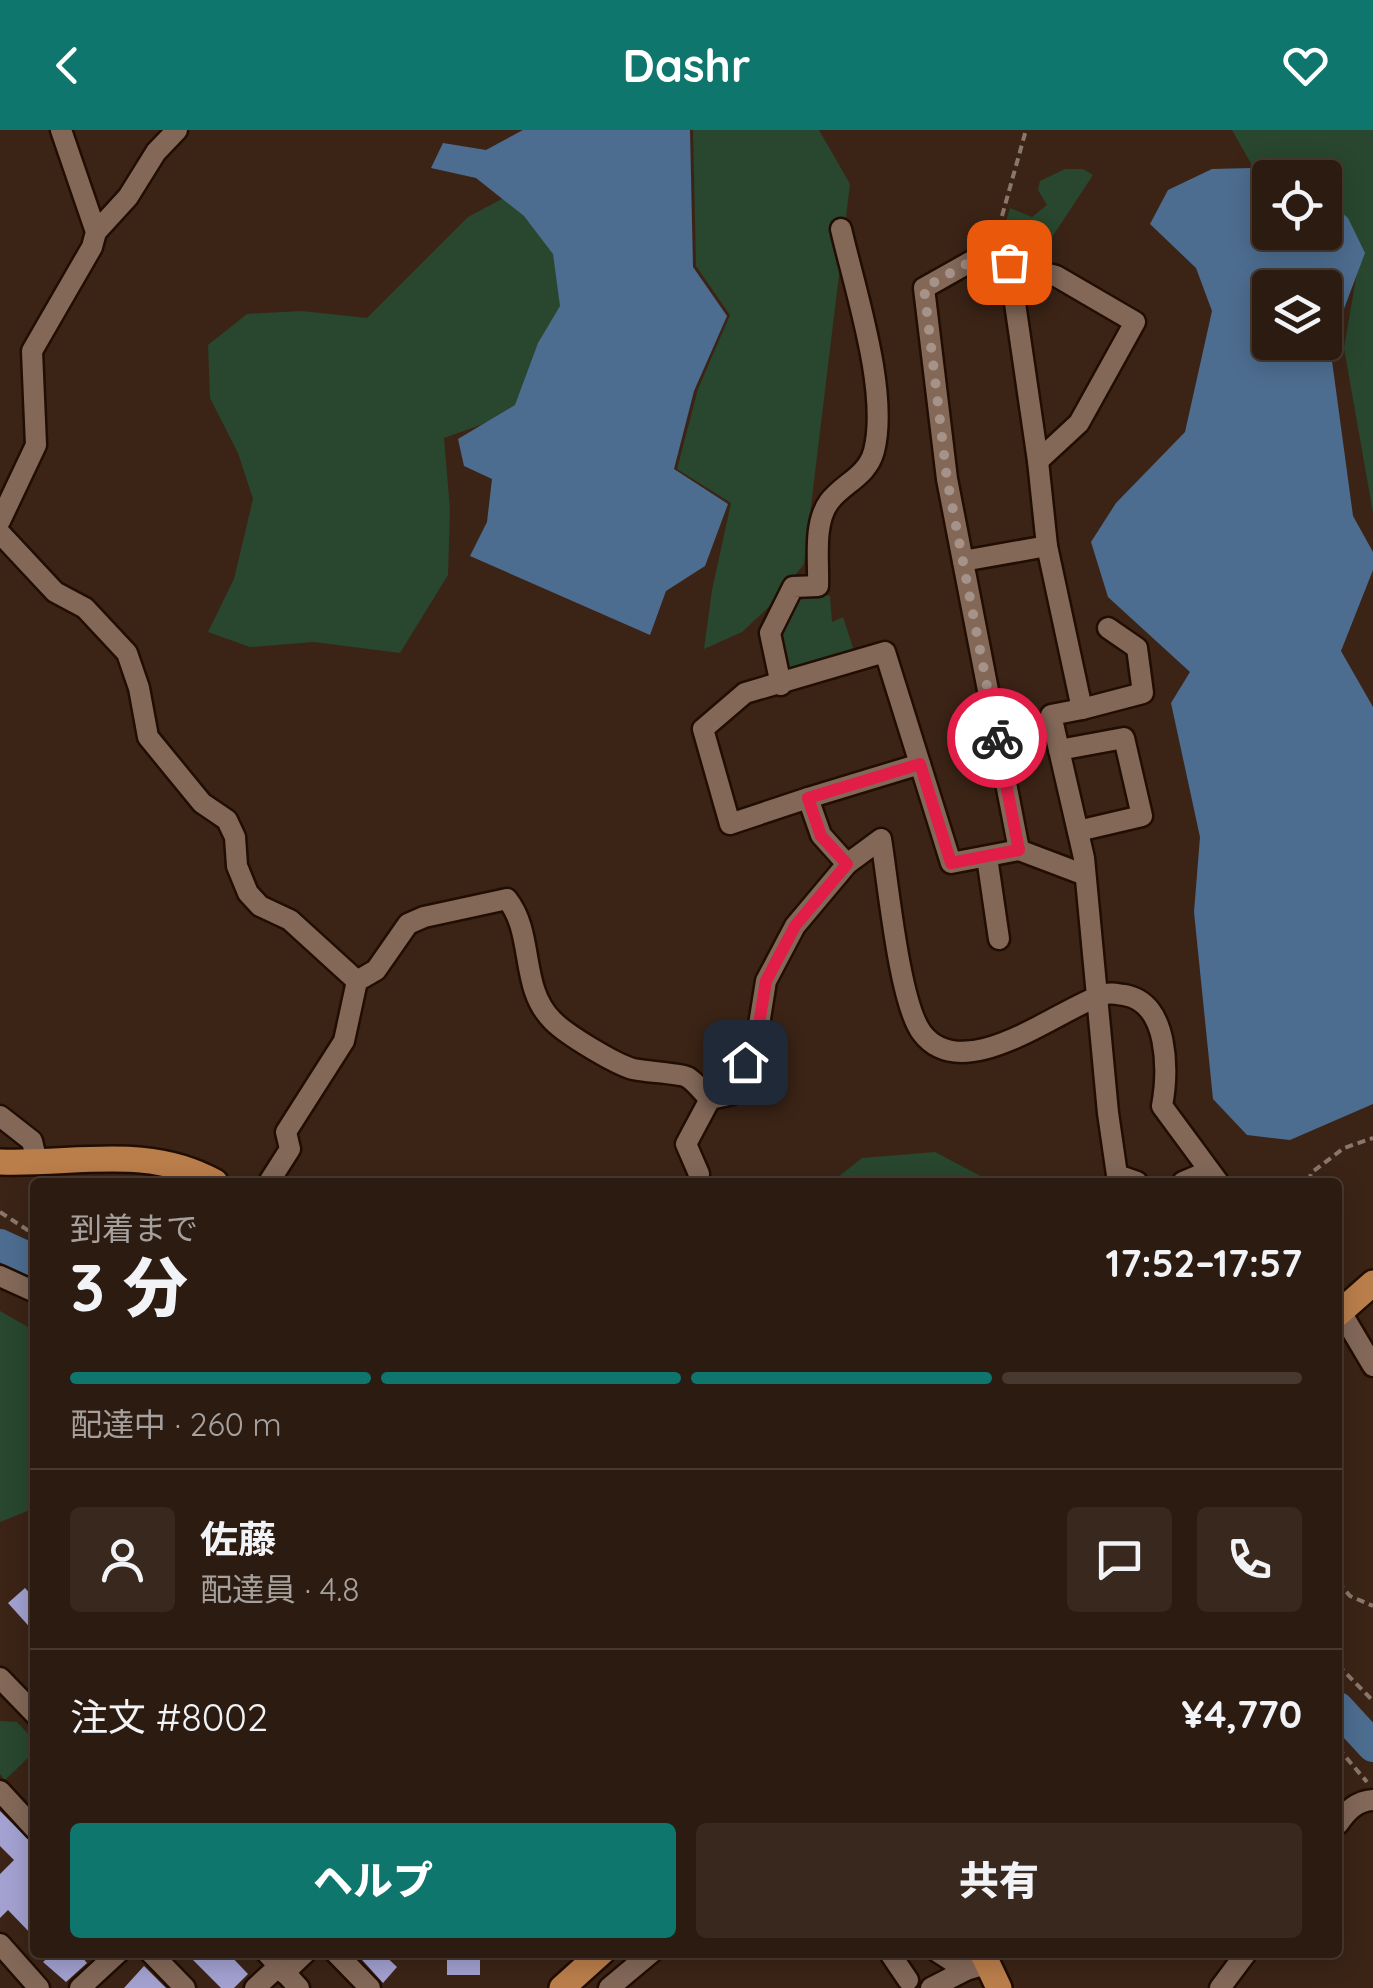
<!DOCTYPE html>
<html lang="ja">
<head>
<meta charset="utf-8">
<style>
	body { margin:0; font-family:Quicksand,"Noto Sans JP",sans-serif; background:#38281e; color:#f1f3f6; height:100vh; display:flex; flex-direction:column; font-size:38px; white-space:nowrap }
	* { box-sizing:border-box; margin:0 }
	p { font-size:32px; color:#a6a19f }
	.icon { flex:none; width:55px; height:55px; fill:none; stroke:currentColor; stroke-width:2; stroke-linecap:round; stroke-linejoin:round }
	.map { position:relative; flex:1; overflow:hidden }
	.details { position:absolute; left:30px; top:1048px; width:1312px; height:780px; display:flex; flex-direction:column; background:#2c1b10; border-radius:10px; box-shadow:0 5px 25px #0003,0 0 0 2px #483930 }
	.details>* { flex:none }
	.buttons { position:absolute; left:1252px; top:30px; display:grid; gap:20px }
	.buttons a { display:grid; place-items:center; width:90px; height:90px; border-radius:10px; background:#2c1b10; box-shadow:0 5px 25px #0003,0 0 0 2px #483930; font-size:50px }
	.pin { position:absolute; display:grid; place-items:center; width:85px; height:85px; color:#fff; margin:-42px; border-radius:20px; box-shadow:0 5px 15px #0006 }
	.courier { position:absolute; display:grid; place-items:center; width:100px; height:100px; margin:-50px; border:8px solid #e11d48; border-radius:50%; background:#fff; color:#222; box-shadow:0 2px 12px #0007 }
	.headline em { font-style:normal; font-weight:800 }
	.headline div { display:flex; flex-direction:column-reverse }
	.headline { display:flex; align-items:center; justify-content:space-between; height:170px; padding:0 40px }
	h1 { font-size:65px; font-weight:800; line-height:75px }
	.bar { display:grid; grid-template-columns:repeat(4,1fr); gap:15px 10px; align-content:center; height:120px; padding:0 40px }
	.bar i { height:12px; border-radius:8px; background:#483930 }
	.bar .selected { background:#0f766e }
	.bar p { grid-column:span 4 }
	.line { display:flex; align-items:center; gap:25px; padding:0 40px; border-top:2px solid #483930 }
	.line div { flex:1 }
	.round { display:grid; place-items:center; flex:none; width:105px; height:105px; border-radius:10px; background:#38281e }
	.primary-button { display:flex; gap:20px; margin-top:auto; padding:20px 40px }
	.primary-button a { flex:1; height:115px; border-radius:10px; background:#0f766e; color:#fff; font-size:40px; font-weight:800; line-height:115px; text-align:center }
	.primary-button a+a { background:#38281e; color:#f1f3f6 }
	header { display:flex; justify-content:space-between; align-items:center; height:130px; padding:0 40px; background:#0f766e; color:#fff; font-size:45px; font-weight:800 }
	.map>svg:first-child { display:block }
	.green { fill:#28472e }
	.water { fill:#4d6d90; fill-rule:evenodd }
	.lines { fill:none; stroke-linecap:round; stroke-linejoin:round }
	.river { stroke:#4d6d90; stroke-width:32 }
	.building { fill:#a2a1d0 }
	.minor-casing { stroke:#210d02; stroke-width:25 }
	.major-casing { stroke:#210d02; stroke-width:30 }
	.path { stroke:#8a776b; stroke-width:4; stroke-dasharray:8 5; stroke-linecap:butt }
	.minor { stroke:#836858; stroke-width:20 }
	.major { stroke:#ba7e4b; stroke-width:25 }
	.done { stroke:#a59288; stroke-width:10; stroke-dasharray:0 18 }
	.route { stroke:#e11d48; stroke-width:12 }
</style>
</head>
<body>
<header><svg class="icon" aria-label="back" viewBox="0 0 24 24"><path d="M15 5l-7 7 7 7"/></svg>Dashr<svg class="icon" aria-label="heart" viewBox="0 0 24 24"><path d="M12 20l-8-8c-3-5 5-10 8-4 3-6 11-1 8 4z"/></svg></header>
<div class="map">
<svg width="1373" height="1858" viewBox="0 0 1373 1858">
	<rect width="100%" height="100%" fill="#3b2416"/>
	<g class="green">
		<path d="M 693,0 L 819,0 L 850,54 L 804,434 L 772,474 L 742,502 L 704,519 L 712,460 L 731,373 L 677,339 L 698,259 L 730,185 L 696,136 Z"/>
		<path d="M 1232,0 L 1373,0 L 1373,383 L 1344,218 L 1360,125 L 1325,76 L 1325,48 L 1257,44 Z"/>
		<path d="M 1065,39 L 1083,39 L 1093,45 L 1037,130 L 998,118 L 1010,78 L 1032,87 L 1047,75 L 1038,60 L 1040,51 Z"/>
		<path d="M 513,63 L 568,127 L 568,190 L 523,280 L 444,308 L 450,379 L 448,445 L 400,523 L 314,512 L 250,517 L 208,502 L 234,449 L 253,369 L 238,323 L 210,268 L 208,215 L 247,184 L 302,181 L 367,188 L 468,87 Z"/>
		<path d="M 804,461 L 830,466 L 832,492 L 843,487 L 854,521 L 787,541 L 777,509 Z"/>
		<path d="M 935,1022 L 992,1052 L 832,1052 L 862,1028 Z"/>
		<path d="M 0,1181 L 35,1201 L 35,1378 L 0,1392 Z"/>
		<path d="M 0,1591 L 17,1592 L 35,1611 L 35,1621 L 5,1650 L 0,1644 Z"/>
	</g>
	<g class="water">
		<path d="M 523,0 L 690,0 L 693,137 L 727,186 L 694,261 L 674,339 L 728,374 L 705,436 L 666,461 L 650,505 L 470,426 L 487,392 L 492,349 L 464,336 L 458,309 L 515,275 L 538,213 L 560,176 L 553,124 L 524,86 L 476,48 L 431,38 L 443,13 L 486,20 Z"/>
		<path d="M 1289,37 L 1302,47 L 1270,48 L 1270,102 L 1325,102 L 1325,68 L 1348,88 L 1365,123 L 1330,216 L 1353,386 L 1373,422 L 1373,440 L 1341,521 L 1373,577 L 1373,974 L 1290,1010 L 1247,1005 L 1213,969 L 1194,782 L 1200,707 L 1171,573 L 1190,542 L 1108,467 L 1091,412 L 1116,373 L 1185,302 L 1212,181 L 1196,138 L 1150,94 L 1168,60 L 1212,39 ZM 1270,158 L 1325,158 L 1325,212 L 1270,212 Z"/>
	</g>
	<g class="lines">
		<g class="river">
			<path d="M 0,1115 L 35,1131"/>
			<path d="M 1338,1578 L 1373,1616"/>
		</g>
	</g>
	<g class="building">
		<path d="M 25,1458 L 35,1469 L 35,1503 L 8,1473 Z"/>
		<path d="M 0,1681 L 35,1716 L 35,1808 L 8,1780 L 0,1788 L 0,1744 L 14,1730 L 0,1716 Z"/>
		<path d="M 54,1822 L 78,1822 L 87,1833 L 66,1852 L 43,1832 Z"/>
		<path d="M 185,1822 L 227,1822 L 248,1844 L 234,1858 L 221,1858 Z"/>
		<path d="M 355,1822 L 381,1822 L 397,1837 L 383,1853 Z"/>
		<rect x="447" y="1822" width="33" height="23"/>
		<path d="M 144,1836 L 166,1858 L 124,1858 Z"/>
	</g>
	<g class="lines">
		<g class="minor-casing">
			<g id="minor">
				<path d="M 96,102 L 128,67 L 156,22 L 177,0"/>
				<path d="M 1009,132 L 1038,331 L 1079,293 L 1135,192 L 1056,146 L 979,127 L 924,158 L 947,349 L 1019,720"/>
				<path d="M 0,391 L 36,315 L 32,221 L 92,117 L 96,102 L 61,0"/>
				<path d="M 0,403 L 55,462 L 85,478 L 127,523 L 139,558 L 148,607 L 202,673 L 227,690 L 235,707 L 237,736 L 248,763 L 260,776 L 290,790 L 357,851"/>
				<path d="M 1047,416 L 1082,579 L 1051,585 L 1084,728 L 1108,983 L 1117,1045 L 1137,1052"/>
				<path d="M 963,431 L 1047,416 L 1038,331"/>
				<path d="M 781,555 L 770,503 L 793,457 L 818,456 C 819,431 813,394 829,372 C 843,353 867,347 874,321 C 889,262 855,160 841,99"/>
				<path d="M 1082,579 L 1143,563 L 1137,518 L 1108,498"/>
				<path d="M 1059,620 L 1124,608 L 1142,686 L 1078,701"/>
				<path d="M 808,668 L 920,634"/>
				<path d="M 987,727 L 999,809"/>
				<path d="M 847,734 L 821,705 L 808,668 L 730,694 L 703,599 L 745,563 L 885,522 L 951,733 L 1019,720 L 1085,745"/>
				<path d="M 0,986 L 32,1011 L 37,1032"/>
				<path d="M 269,1052 L 290,1019 L 286,1002 L 344,911 L 357,851 L 376,840 L 408,794 L 424,787 L 507,769 C 535,804 519,858 553,891 C 567,905 615,934 633,939 C 646,942 679,943 687,947 C 695,951 703,963 710,969 L 733,964 L 758,901 L 766,851 L 795,796 L 847,734 L 881,709 C 888,751 899,873 922,903 C 963,957 1057,880 1102,865 C 1109,862 1117,864 1124,865 C 1170,872 1168,943 1162,976 L 1218,1052"/>
				<path d="M 698,1052 L 699,1044 L 686,1014 L 710,969"/>
				<path d="M 1183,1052 L 1209,1041"/>
				<path d="M 0,1146 L 35,1162"/>
				<path d="M 1338,1177 L 1373,1236"/>
				<path d="M 0,1548 L 35,1584"/>
				<path d="M 0,1661 L 35,1699"/>
				<path d="M 1338,1694 C 1347,1681 1356,1671 1373,1670"/>
				<path d="M 0,1814 L 39,1858"/>
				<path d="M 150,1822 L 185,1858"/>
				<path d="M 266,1822 L 299,1858"/>
				<path d="M 335,1822 L 370,1858"/>
				<path d="M 889,1822 L 908,1850"/>
				<path d="M 938,1822 L 966,1840 L 987,1834"/>
				<path d="M 284,1843 L 306,1822"/>
				<path d="M 80,1858 L 119,1822"/>
				<path d="M 255,1858 L 279,1836"/>
				<path d="M 609,1858 L 652,1822"/>
				<path d="M 931,1858 L 966,1840"/>
				<path d="M 1220,1858 L 1247,1822"/>
			</g>
		</g>
		<g class="major-casing">
			<g id="major">
				<path d="M 0,1032 C 74,1035 147,1014 215,1052"/>
				<path d="M 1338,1184 L 1373,1153"/>
				<path d="M 982,1822 L 999,1858"/>
				<path d="M 562,1858 L 602,1822"/>
			</g>
		</g>
		<g class="path">
			<path d="M 995,111 L 1026,0"/>
			<path d="M 1309,1052 L 1311,1043 L 1344,1018 L 1373,1008"/>
			<path d="M 0,1082 L 35,1105"/>
			<path d="M 1338,1452 L 1350,1466 L 1373,1476"/>
			<path d="M 1338,1535 L 1373,1571"/>
			<path d="M 1338,1618 L 1367,1652"/>
		</g>
		<use href="#minor" class="minor"/>
		<use href="#major" class="major"/>
	</g>
	<g class="lines">
		<path class="done" d="M 997,608 L 947,349 L 924,158 L 979,127 L 1009,132"/>
		<path class="route" d="M 745,932 L 758,900 L 766,851 L 795,796 L 847,734 L 821,706 L 808,668 L 920,634 L 951,733 L 1019,720 L 997,608"/>
	</g>
</svg>
<div class="buttons">
<a><svg class="icon" aria-label="locate" viewBox="0 0 24 24"><circle cx="12" cy="12" r="6"/><path d="M12 2v4M12 18v4M2 12h4M18 12h4"/></svg></a>
<a><svg class="icon" aria-label="layers" viewBox="0 0 24 24"><path d="M12 4l9 5-9 5-9-5zM3 14l9 5 9-5"/></svg></a>
</div>
<div class="pin" style="left:1009px;top:132px;background:#ea580c"><svg class="icon" aria-label="bag" viewBox="0 0 24 24"><path d="M5 8h14l-1 12H6zM9 8a3 3 0 0 1 6 0"/></svg></div>
<div class="pin" style="left:745px;top:932px;background:#1f2937"><svg class="icon" aria-label="home" viewBox="0 0 24 24"><path d="M3 11l9-7 9 7M6 9v11h12V9"/></svg></div>
<div class="courier" style="left:997px;top:608px"><svg class="icon" aria-label="bike" viewBox="0 0 24 24"><circle cx="6" cy="16" r="4"/><circle cx="18" cy="16" r="4"/><path d="M6 16l4-8h5l3 8M10 8l3 8H6M13 5h3"/></svg></div>
<section class="details">
<div class="headline"><div><h1>3 分</h1><p>到着まで</p></div><em>17:52–17:57</em></div>
<div class="bar"><i class="selected"></i><i class="selected"></i><i class="selected"></i><i></i><p>配達中 · 260 m</p></div>
<div class="line" style="height:180px"><a class="round"><svg class="icon" aria-label="person" viewBox="0 0 24 24"><circle cx="12" cy="8" r="4"/><path d="M4 21q1-7 8-7t8 7"/></svg></a><div><b>佐藤</b><p>配達員 · 4.8</p></div><a class="round"><svg class="icon" aria-label="chat" viewBox="0 0 24 24"><path d="M4 5h16v11H9l-5 4z"/></svg></a><a class="round"><svg class="icon" aria-label="phone" viewBox="0 0 24 24"><path d="M5 4h4l2 5-3 2q2 4 5 5l2-3 5 2v4C11 20 4 13 5 4z"/></svg></a></div>
<div class="line" style="height:130px"><div>注文 #8002</div><b>¥4,770</b></div>
<div class="primary-button"><a>ヘルプ</a><a>共有</a></div>
</section>
</div>
</body>
</html>
